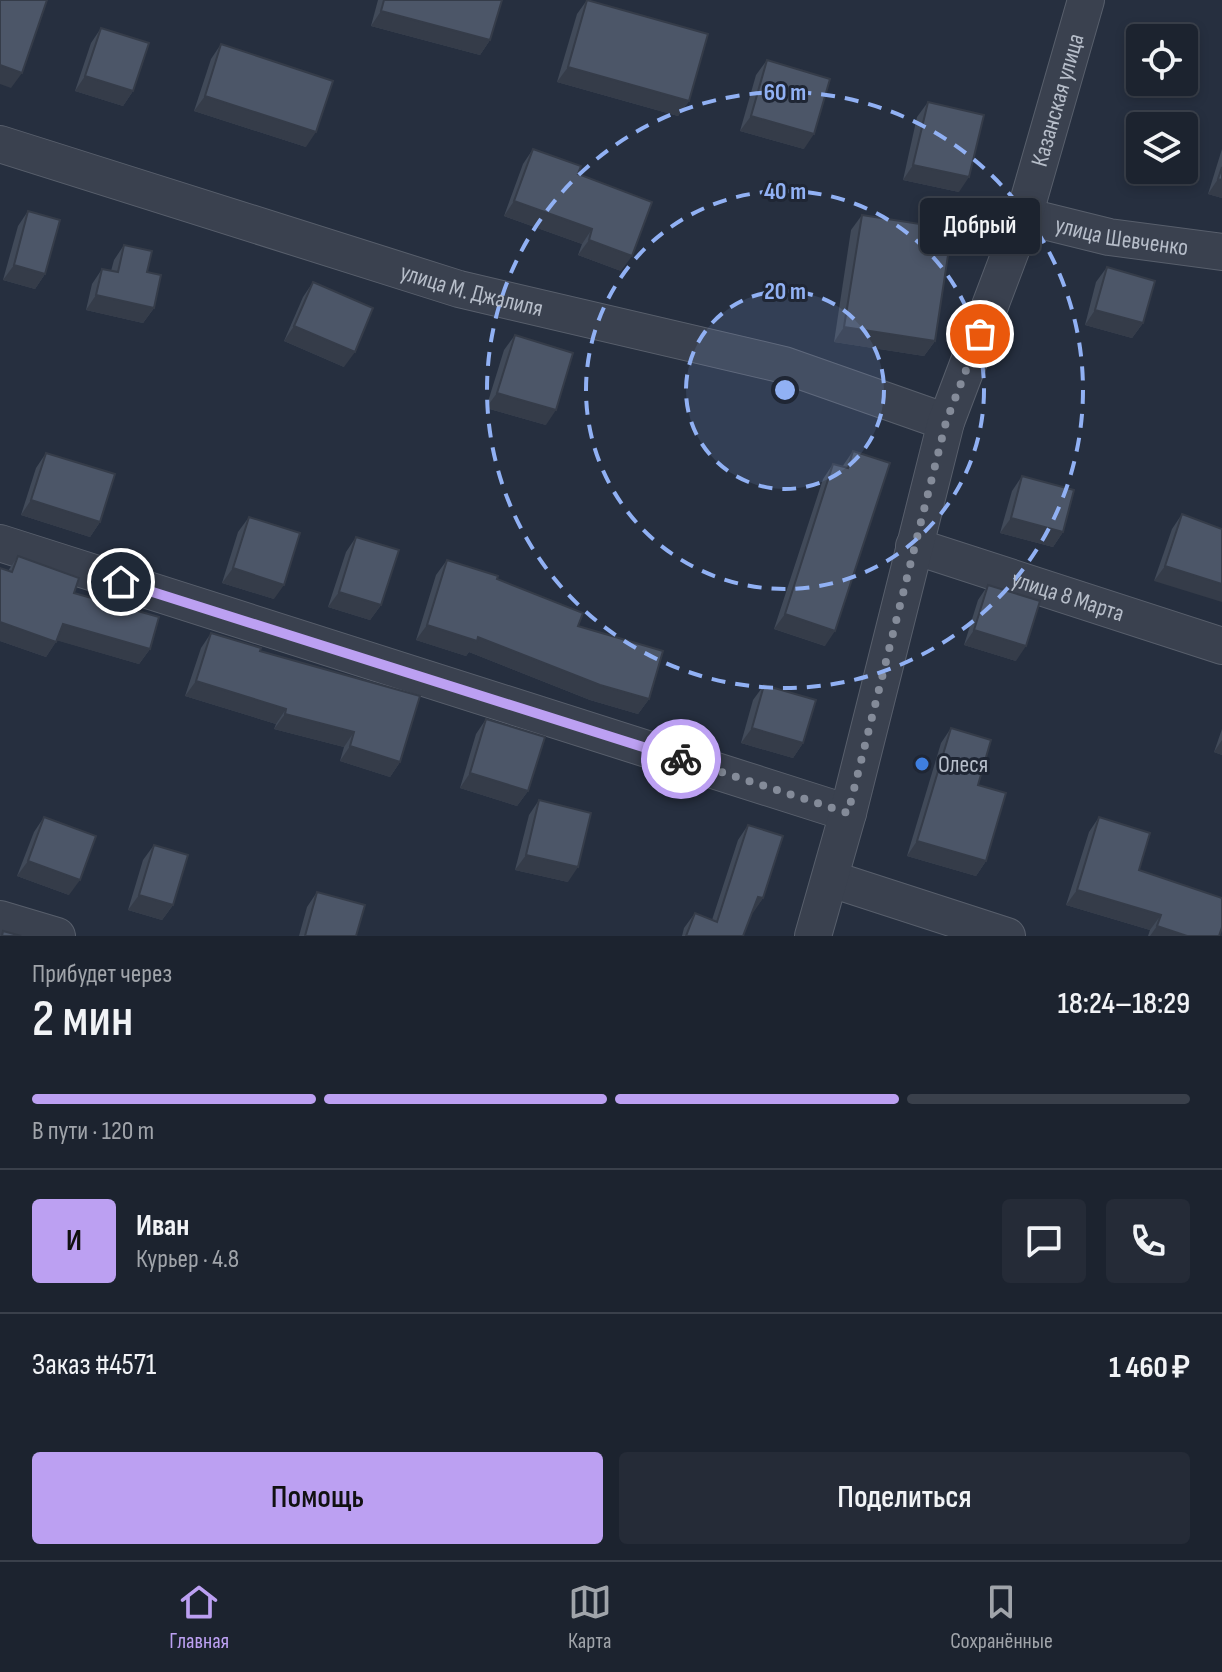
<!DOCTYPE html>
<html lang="ru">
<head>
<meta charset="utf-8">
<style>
	body { margin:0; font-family:"Sofia Sans Condensed",sans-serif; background:#252b37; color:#f1f3f6; height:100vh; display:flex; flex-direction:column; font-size:30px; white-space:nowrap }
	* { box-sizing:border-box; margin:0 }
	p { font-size:26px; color:#a0a4aa }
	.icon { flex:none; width:44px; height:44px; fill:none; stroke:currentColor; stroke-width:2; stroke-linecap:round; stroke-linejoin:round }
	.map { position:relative; height:936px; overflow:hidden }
	.side { display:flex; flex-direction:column; background:#1c232f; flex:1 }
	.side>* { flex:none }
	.controls { position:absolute; left:1126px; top:24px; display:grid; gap:16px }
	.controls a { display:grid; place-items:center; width:72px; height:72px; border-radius:8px; background:#1c232f; box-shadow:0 4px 12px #0003,0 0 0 2px #3a404b; font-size:40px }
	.pin { position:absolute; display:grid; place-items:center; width:68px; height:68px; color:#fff; margin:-34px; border:4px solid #fff; border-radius:50%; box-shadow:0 2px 8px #0007 }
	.courier { position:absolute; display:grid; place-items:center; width:80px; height:80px; margin:-40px; border:6px solid #bca0f2; border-radius:50%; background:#fff; color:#222; box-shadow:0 2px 10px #0007 }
	.bubble { position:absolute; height:56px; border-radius:8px; background:#1c232f; box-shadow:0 4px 12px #0003,0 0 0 2px #3a404b; font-size:26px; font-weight:600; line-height:56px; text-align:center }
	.overview em { font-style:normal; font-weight:600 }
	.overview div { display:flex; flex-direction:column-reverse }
	.overview { display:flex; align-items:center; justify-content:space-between; height:136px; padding:0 32px }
	h1 { font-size:52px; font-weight:600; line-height:60px }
	.bar { display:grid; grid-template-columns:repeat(4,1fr); gap:12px 8px; align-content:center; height:96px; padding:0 32px }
	.bar i { height:10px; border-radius:6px; background:#3a404b }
	.bar .current { background:#bca0f2 }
	.bar p { grid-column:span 4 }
	.line { display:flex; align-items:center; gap:20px; padding:0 32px; border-top:2px solid #3a404b }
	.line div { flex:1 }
	.round { display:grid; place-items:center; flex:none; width:84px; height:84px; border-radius:8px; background:#252b37 }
	.primary-button { display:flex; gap:16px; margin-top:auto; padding:16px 32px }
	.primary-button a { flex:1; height:92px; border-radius:8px; background:#bca0f2; color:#111; font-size:32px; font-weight:600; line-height:92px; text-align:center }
	.primary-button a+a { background:#252b37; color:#f1f3f6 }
	.menu { display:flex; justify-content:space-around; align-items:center; height:112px; border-top:2px solid #3a404b; background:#1c232f; font-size:22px; color:#a0a4aa }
	.menu a { display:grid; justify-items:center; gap:4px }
	.menu .current { color:#bca0f2 }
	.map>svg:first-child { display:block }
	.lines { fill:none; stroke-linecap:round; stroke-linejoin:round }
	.minor-casing { stroke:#585f6c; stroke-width:38 }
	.minor { stroke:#3a414f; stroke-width:36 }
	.wall { fill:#414a59 }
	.shaded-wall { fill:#353c49 }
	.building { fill:#4c5668; stroke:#353c49; stroke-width:2 }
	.done { stroke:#848b99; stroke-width:8; stroke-dasharray:0 14.4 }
	.route { stroke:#bca0f2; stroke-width:10 }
	.ring { fill:none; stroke:#91b1f4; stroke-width:4; stroke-dasharray:14 10 }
	.shop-dot { fill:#3f7fe0; stroke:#1f2634; stroke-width:3 }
	.labels { text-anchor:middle; stroke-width:6; stroke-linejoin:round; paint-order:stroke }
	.street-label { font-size:24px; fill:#b6bdc9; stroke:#1f2634 }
	.poi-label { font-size:24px; fill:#b6bdc9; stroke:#1f2634; text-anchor:start }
	.centre { fill:#91b1f4; stroke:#1f2634; stroke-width:4 }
	.ring-label { font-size:24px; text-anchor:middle; font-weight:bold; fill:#91b1f4; stroke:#1f2634; stroke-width:6; stroke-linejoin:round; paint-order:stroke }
</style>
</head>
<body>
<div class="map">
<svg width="1222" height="936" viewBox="0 0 1222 936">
	<rect width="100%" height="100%" fill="#262f3f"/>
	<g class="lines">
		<g class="minor-casing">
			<g id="minor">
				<path id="s1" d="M 0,144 L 459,289 L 784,365 L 946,422"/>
				<path id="s2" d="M 1024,216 L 1109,237 L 1222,252"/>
				<path d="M 0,543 L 848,813"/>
				<path id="s3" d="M 914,546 L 1222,646"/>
				<path d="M 831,879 L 1007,936"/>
				<path d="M 0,919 L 57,936"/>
				<path id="s4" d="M 813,936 L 848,813 L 946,422 L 1024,216 L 1086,0"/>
			</g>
		</g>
		<use href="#minor" class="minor"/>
	</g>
	<g class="wall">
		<path d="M 378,0 L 502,0 L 490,40 L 480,55 L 371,26 Z"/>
		<path d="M 587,0 L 689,101 L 678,116 L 557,82 L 577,14 Z"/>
		<path d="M 101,28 L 133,91 L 123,106 L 75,91 L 91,43 Z"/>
		<path d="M 221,44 L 306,147 L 194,111 L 211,59 Z"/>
		<path d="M 767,60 L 804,149 L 740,131 L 756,75 Z"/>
		<path d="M 928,102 L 959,192 L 903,180 L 917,117 Z"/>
		<path d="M 533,149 L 578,174 L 621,271 L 578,255 L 582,244 L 504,216 L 523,164 Z"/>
		<path d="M 1222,149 L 1222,198 L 1208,194 Z"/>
		<path d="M 28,211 L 45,274 L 35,289 L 3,280 L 18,226 Z"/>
		<path d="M 862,215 L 935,341 L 924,356 L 834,342 L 851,230 Z"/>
		<path d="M 124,245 L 147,272 L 154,308 L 143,323 L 86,310 L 92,284 L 102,269 L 111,271 L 114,260 Z"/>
		<path d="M 1107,267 L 1143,323 L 1132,338 L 1085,325 L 1096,282 Z"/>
		<path d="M 313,282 L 344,367 L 284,341 L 303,297 Z"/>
		<path d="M 515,335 L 546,425 L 486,408 L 504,350 Z"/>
		<path d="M 853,451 L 825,646 L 774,629 L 823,479 L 833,464 L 842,467 Z"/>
		<path d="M 46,453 L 100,522 L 90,537 L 21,515 L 36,468 Z"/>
		<path d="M 1022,476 L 1063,532 L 1053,547 L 1000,533 L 1012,491 Z"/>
		<path d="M 1182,514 L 1222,529 L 1154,581 L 1172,529 Z"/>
		<path d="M 249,517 L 274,599 L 222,583 L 238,532 Z"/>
		<path d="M 356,537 L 381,605 L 370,620 L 328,607 L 346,552 Z"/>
		<path d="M 18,556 L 74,593 L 150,649 L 139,664 L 57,640 L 46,657 L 0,641 L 0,568 L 8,571 Z"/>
		<path d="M 447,560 L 497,579 L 578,626 L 649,699 L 638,714 L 590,700 L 469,652 L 466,656 L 416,640 L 436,575 Z"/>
		<path d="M 988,585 L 1016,661 L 964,645 L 978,600 Z"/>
		<path d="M 211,633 L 260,651 L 400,762 L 390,777 L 340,761 L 344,747 L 274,729 L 276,724 L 185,696 L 201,648 Z"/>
		<path d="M 764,685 L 803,743 L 793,758 L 741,743 L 753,700 Z"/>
		<path d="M 486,719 L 528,791 L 517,806 L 460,788 L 476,734 Z"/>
		<path d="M 951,728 L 978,785 L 986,861 L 976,876 L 907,856 L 941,743 Z"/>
		<path d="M 1222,729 L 1222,755 L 1214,752 Z"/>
		<path d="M 539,800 L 568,882 L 515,870 L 529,815 Z"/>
		<path d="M 44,817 L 69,895 L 17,876 L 34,832 Z"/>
		<path d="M 1099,817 L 1139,870 L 1219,936 L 1148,936 L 1150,930 L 1066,905 L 1089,832 Z"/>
		<path d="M 748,825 L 763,898 L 752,913 L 743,936 L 682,936 L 684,928 L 695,913 L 712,920 L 738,840 Z"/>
		<path d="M 154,845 L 173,905 L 162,920 L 128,910 L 143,860 Z"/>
		<path d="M 317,892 L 356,936 L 299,936 L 307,907 Z"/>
	</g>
	<g class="shaded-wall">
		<path d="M 381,11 L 490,40 L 480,55 L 371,26 Z"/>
		<path d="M 0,65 L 22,73 L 11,88 L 0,84 Z"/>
		<path d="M 568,67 L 689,101 L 678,116 L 557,82 Z"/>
		<path d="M 85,76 L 133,91 L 123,106 L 75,91 Z"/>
		<path d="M 205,96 L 316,132 L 306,147 L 194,111 Z"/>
		<path d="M 751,116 L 814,134 L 804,149 L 740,131 Z"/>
		<path d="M 913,165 L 969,177 L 959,192 L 903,180 Z"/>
		<path d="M 1218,179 L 1222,180 L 1222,198 L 1208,194 Z"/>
		<path d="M 514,201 L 592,229 L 582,244 L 504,216 Z"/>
		<path d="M 589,240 L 632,256 L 621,271 L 578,255 Z"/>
		<path d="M 14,265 L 45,274 L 35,289 L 3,280 Z"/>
		<path d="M 96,295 L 154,308 L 143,323 L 86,310 Z"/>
		<path d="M 1095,310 L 1143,323 L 1132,338 L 1085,325 Z"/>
		<path d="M 294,326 L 355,352 L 344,367 L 284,341 Z"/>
		<path d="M 844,327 L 935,341 L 924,356 L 834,342 Z"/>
		<path d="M 497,393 L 556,410 L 546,425 L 486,408 Z"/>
		<path d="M 31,500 L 100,522 L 90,537 L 21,515 Z"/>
		<path d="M 1011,518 L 1063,532 L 1053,547 L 1000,533 Z"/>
		<path d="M 1165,566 L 1222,584 L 1222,602 L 1154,581 Z"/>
		<path d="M 233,568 L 284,585 L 274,599 L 222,583 Z"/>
		<path d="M 339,592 L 381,605 L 370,620 L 328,607 Z"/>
		<path d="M 785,614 L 835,631 L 825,646 L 774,629 Z"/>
		<path d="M 0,622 L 56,642 L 46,657 L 0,641 Z"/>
		<path d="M 63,624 L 150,649 L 139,664 L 52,639 Z"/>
		<path d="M 427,625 L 478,637 L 649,699 L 638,714 L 590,700 L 469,652 L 466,656 L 416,640 Z"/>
		<path d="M 974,630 L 1026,646 L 1016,661 L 964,645 Z"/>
		<path d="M 196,681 L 286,709 L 276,724 L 185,696 Z"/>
		<path d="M 285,714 L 354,732 L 344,747 L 274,729 Z"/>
		<path d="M 752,728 L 803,743 L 793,758 L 741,743 Z"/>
		<path d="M 1222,740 L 1222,755 L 1214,752 Z"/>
		<path d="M 350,746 L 400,762 L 390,777 L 340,761 Z"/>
		<path d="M 470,773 L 528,791 L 517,806 L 460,788 Z"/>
		<path d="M 917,841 L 986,861 L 976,876 L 907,856 Z"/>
		<path d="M 526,855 L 578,867 L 568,882 L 515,870 Z"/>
		<path d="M 28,861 L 80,880 L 69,895 L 17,876 Z"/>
		<path d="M 1077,890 L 1161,915 L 1150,930 L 1066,905 Z"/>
		<path d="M 139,895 L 173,905 L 162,920 L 128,910 Z"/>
		<path d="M 758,897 L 763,898 L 753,913 L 748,912 Z"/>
		<path d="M 1157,926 L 1187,936 L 1150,936 Z"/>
	</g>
	<g class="building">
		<path d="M 0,0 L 47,0 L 22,73 L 0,65 Z"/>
		<path d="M 384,0 L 502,0 L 490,40 L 381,11 Z"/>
		<path d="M 587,0 L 708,34 L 689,101 L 568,67 Z"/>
		<path d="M 101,28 L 149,43 L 133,91 L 85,76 Z"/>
		<path d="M 221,44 L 333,81 L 316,132 L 205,96 Z"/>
		<path d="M 767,60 L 830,79 L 814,134 L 751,116 Z"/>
		<path d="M 928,102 L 984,115 L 969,177 L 913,165 Z"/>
		<path d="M 533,149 L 581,166 L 578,174 L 652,202 L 632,256 L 589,240 L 592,229 L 514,201 Z"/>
		<path d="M 1222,167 L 1222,180 L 1218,179 Z"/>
		<path d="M 28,211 L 60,220 L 45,274 L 14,265 Z"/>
		<path d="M 862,215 L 952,229 L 935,341 L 844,327 Z"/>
		<path d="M 124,245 L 152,251 L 147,272 L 161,275 L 154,308 L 96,295 L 102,269 L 118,272 Z"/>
		<path d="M 1107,267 L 1155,281 L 1143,323 L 1095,310 Z"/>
		<path d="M 313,282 L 373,308 L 355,352 L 294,326 Z"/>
		<path d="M 515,335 L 573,353 L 556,410 L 497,393 Z"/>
		<path d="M 853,451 L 890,463 L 835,631 L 785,614 L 833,464 L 848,468 Z"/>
		<path d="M 46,453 L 115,474 L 100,522 L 31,500 Z"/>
		<path d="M 1022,476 L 1074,490 L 1063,532 L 1011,518 Z"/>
		<path d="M 1182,514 L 1222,529 L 1222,584 L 1165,566 Z"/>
		<path d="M 249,517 L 300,533 L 284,585 L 233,568 Z"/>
		<path d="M 356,537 L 399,550 L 381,605 L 339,592 Z"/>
		<path d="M 18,556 L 79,578 L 74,593 L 159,617 L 150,649 L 63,624 L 56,642 L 0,622 L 0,568 L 12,572 Z"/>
		<path d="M 447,560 L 498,576 L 497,579 L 583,613 L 578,626 L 663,651 L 649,699 L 600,685 L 478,637 L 477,641 L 427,625 Z"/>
		<path d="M 988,585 L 1040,601 L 1026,646 L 974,630 Z"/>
		<path d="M 211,633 L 261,648 L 260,651 L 420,696 L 400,762 L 350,746 L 354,732 L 285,714 L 286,709 L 196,681 Z"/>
		<path d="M 764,685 L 816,700 L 803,743 L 752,728 Z"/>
		<path d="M 486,719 L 545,737 L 528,791 L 470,773 Z"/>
		<path d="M 951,728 L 991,740 L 978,785 L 1006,793 L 986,861 L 917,841 Z"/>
		<path d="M 539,800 L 591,813 L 578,867 L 526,855 Z"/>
		<path d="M 44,817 L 96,836 L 80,880 L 28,861 Z"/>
		<path d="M 1099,817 L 1150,833 L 1139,870 L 1222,898 L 1222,927 L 1219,936 L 1187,936 L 1157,926 L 1161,915 L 1077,890 Z"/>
		<path d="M 748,825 L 783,836 L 763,898 L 758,897 L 743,936 L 686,936 L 695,913 L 717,922 Z"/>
		<path d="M 154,845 L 188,855 L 173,905 L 139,895 Z"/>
		<path d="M 317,892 L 365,905 L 356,936 L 305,936 Z"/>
		<path d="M 3,931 L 21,936 L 2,936 Z"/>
	</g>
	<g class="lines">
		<path class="done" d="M 681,759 L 848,813 L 946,422 L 980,334"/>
		<path class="route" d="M 121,582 L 681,759"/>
	</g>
	<circle cx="785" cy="390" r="99" fill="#91b1f4" fill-opacity=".12"/>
	<g class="ring">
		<circle cx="785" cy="390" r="99"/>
		<circle cx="785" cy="390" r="199"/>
		<circle cx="785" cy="390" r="298"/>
	</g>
	<circle class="shop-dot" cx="922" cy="764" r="8"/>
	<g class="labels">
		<g class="street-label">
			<text dy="8" stroke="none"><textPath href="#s4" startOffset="872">Казанская улица</textPath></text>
			<text dy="8" stroke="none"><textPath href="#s2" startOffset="100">улица Шевченко</textPath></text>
			<text dy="8" stroke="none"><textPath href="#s1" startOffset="494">улица М. Джалиля</textPath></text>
			<text dy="8" stroke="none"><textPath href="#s3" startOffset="162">улица 8 Марта</textPath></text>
		</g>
		<g class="poi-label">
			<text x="938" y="772">Олеся</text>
		</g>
	</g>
	<circle cx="785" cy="390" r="12" class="centre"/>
	<g class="ring-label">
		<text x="785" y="100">60 m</text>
		<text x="785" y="199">40 m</text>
		<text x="785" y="299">20 m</text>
	</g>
</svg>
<div class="controls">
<a><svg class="icon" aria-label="locate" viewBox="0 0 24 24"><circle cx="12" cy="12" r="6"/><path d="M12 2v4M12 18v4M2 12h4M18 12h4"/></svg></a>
<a><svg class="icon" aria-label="layers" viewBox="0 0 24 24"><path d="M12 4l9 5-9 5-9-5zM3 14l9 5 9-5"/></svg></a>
</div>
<div class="pin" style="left:980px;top:334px;background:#ea580c"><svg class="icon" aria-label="bag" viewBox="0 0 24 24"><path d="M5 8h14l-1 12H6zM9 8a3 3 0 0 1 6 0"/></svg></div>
<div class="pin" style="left:121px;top:582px;background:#1f2937"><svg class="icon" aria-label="home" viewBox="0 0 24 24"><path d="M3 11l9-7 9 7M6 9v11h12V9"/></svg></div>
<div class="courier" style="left:681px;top:759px"><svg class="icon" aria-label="bike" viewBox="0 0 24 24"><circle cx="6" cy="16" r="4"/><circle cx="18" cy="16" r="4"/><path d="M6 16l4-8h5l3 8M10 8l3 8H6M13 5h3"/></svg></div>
<div class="bubble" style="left:920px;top:198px;width:120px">Добрый</div>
</div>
<section class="side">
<div class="overview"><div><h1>2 мин</h1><p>Прибудет через</p></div><em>18:24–18:29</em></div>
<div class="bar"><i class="current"></i><i class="current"></i><i class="current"></i><i></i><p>В пути · 120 m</p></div>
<div class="line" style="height:144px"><b class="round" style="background:#bca0f2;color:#111">И</b><div><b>Иван</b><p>Курьер · 4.8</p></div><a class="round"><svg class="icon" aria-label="chat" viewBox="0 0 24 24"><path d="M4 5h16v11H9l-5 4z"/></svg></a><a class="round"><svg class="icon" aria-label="phone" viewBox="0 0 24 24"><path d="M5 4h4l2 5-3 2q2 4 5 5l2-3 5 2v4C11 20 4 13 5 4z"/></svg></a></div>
<div class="line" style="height:104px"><div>Заказ #4571</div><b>1 460 ₽</b></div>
<div class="primary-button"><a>Помощь</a><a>Поделиться</a></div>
</section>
<nav class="menu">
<a class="current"><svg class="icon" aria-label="home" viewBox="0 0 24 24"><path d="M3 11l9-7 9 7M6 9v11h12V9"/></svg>Главная</a>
<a><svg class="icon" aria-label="map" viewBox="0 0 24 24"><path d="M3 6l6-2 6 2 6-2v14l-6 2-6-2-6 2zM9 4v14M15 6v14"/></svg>Карта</a>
<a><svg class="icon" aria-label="saved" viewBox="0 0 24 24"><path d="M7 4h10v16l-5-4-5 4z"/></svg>Сохранённые</a>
</nav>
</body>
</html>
